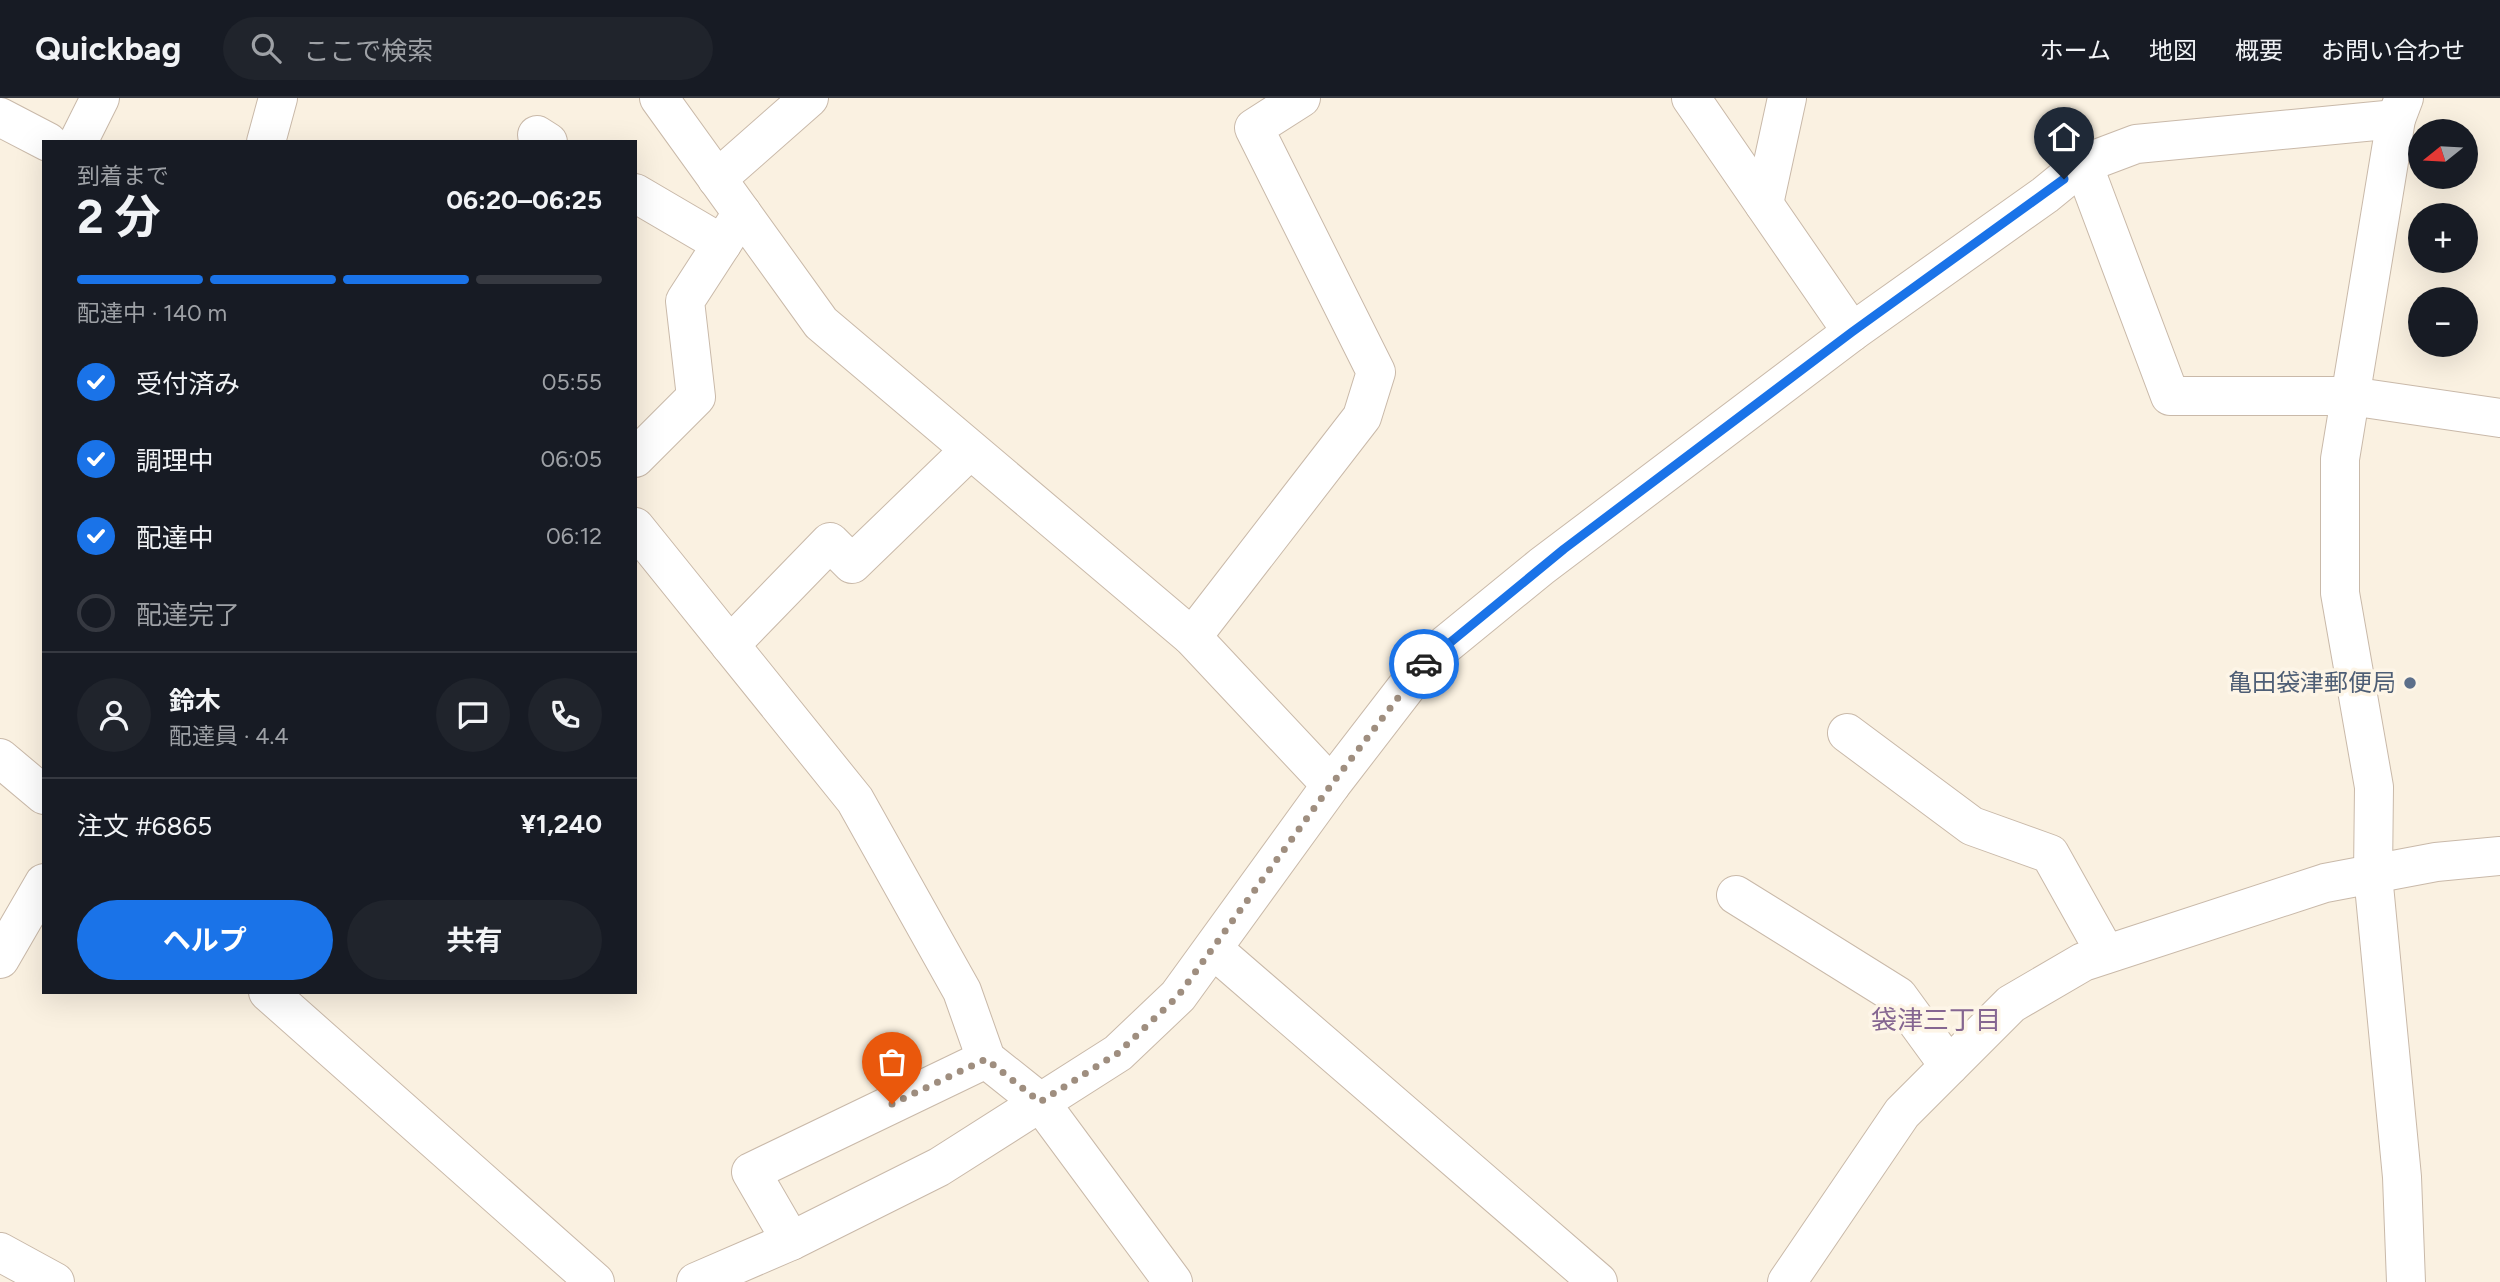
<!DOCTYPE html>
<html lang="ja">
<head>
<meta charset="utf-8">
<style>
	body { margin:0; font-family:Figtree,"Noto Sans JP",sans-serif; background:#20242c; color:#f1f3f6; height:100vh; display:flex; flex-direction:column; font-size:26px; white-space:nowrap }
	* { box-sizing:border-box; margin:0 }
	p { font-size:23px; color:#9ea1a6 }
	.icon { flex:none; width:38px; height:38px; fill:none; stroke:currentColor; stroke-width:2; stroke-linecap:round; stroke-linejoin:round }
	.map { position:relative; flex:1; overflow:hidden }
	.drawer { position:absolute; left:42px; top:42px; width:595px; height:854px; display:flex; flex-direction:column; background:#171b24; border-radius:0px; box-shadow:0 7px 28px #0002 }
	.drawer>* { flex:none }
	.needle { width:46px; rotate:252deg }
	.tools { position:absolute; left:2408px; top:21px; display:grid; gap:14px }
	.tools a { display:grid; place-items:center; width:70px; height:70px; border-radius:50%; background:#171b24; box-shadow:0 7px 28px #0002; font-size:35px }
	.pin { position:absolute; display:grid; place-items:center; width:60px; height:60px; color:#fff; margin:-72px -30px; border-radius:50% 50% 50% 0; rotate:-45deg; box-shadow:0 0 7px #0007 }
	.pin .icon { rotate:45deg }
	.courier { position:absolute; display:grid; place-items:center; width:70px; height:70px; margin:-35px; border:5px solid #1a73e8; border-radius:50%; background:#fff; color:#222; box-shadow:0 2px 9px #0007 }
	.head em { font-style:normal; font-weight:700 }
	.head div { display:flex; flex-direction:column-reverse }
	.head { display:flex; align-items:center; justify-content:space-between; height:119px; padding:0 35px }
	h1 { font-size:46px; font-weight:700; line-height:52px }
	.bar { display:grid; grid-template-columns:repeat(4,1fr); gap:10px 7px; align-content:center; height:84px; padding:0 35px }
	.bar i { height:9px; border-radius:5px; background:#363941 }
	.bar .on { background:#1a73e8 }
	.bar p { grid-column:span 4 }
	.line { display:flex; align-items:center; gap:18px; padding:0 35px; border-top:2px solid #363941 }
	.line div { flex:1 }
	.round { display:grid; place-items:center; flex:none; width:74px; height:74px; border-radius:37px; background:#20242c }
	ol { padding:0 35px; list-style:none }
	li { display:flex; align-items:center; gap:21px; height:77px }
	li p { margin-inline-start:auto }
	li .icon { padding:7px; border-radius:50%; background:#1a73e8; color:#fff; stroke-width:4 }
	li:last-child { color:#9ea1a6 }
	li i { width:38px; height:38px; border:4px solid #363941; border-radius:50% }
	.cta { display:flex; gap:14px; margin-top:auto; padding:14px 35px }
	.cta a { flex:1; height:80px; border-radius:42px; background:#1a73e8; color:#fff; font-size:28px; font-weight:700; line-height:80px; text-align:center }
	.cta a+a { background:#20242c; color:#f1f3f6 }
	header { display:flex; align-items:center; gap:42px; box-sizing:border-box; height:98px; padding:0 35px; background:#171b24; border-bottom:2px solid #363941 }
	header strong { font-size:33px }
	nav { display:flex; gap:38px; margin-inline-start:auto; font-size:24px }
	.search { width:490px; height:63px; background:#20242c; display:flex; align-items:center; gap:18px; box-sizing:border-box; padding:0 24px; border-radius:38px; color:#9ea1a6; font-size:26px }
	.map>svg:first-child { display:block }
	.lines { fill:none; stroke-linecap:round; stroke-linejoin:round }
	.minor-casing { stroke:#c9b9a9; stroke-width:40 }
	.minor { stroke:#fff; stroke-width:38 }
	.done { stroke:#9f8e7f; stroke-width:7; stroke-dasharray:0 12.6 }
	.route { stroke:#1a73e8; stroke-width:9 }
	.service-dot { fill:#5c6f8a; stroke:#fdf5e7; stroke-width:2.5 }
	.labels { text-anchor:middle; stroke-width:7; stroke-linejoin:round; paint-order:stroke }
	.service-label { font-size:24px; fill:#4e5e75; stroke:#fdf5e7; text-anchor:end }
	.neighbourhood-label { font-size:26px; fill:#856691; stroke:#fdf5e7 }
</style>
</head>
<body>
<header>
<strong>Quickbag</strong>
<div class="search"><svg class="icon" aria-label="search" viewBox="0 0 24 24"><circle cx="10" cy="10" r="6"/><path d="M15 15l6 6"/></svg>ここで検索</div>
<nav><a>ホーム</a><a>地図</a><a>概要</a><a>お問い合わせ</a></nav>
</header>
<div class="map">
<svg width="2500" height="1184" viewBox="0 0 2500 1184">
	<rect width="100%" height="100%" fill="#faf1e1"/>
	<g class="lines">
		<g class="minor-casing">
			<g id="minor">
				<path d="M 659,0 L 821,225 L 1192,539 L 1331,687"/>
				<path d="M 1691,0 L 1852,234"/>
				<path d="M 2404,0 L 2396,21 L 2340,361 L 2340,495 L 2374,689 L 2373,777 L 2402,1079 L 2406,1184"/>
				<path d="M 0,19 L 48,44"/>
				<path d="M 537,37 L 548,44"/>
				<path d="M 78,44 L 100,0"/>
				<path d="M 266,44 L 278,0"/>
				<path d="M 2083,66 L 2170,298 L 2350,298 L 2500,320"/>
				<path d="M 717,81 L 809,0"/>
				<path d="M 635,95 L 722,146"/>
				<path d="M 1764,106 L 1787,0"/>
				<path d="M 635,360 L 696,299 L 685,203 L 742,115"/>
				<path d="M 635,429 L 855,702 L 962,893 L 986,961 L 1040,1004 L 1173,1184"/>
				<path d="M 1192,539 L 1362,319 L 1376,274 L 1254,30 L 1301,0"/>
				<path d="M 730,547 L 830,444 L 852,466 L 970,352"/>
				<path d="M 1847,635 L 1972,728 L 2050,756 L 2106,856"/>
				<path d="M 0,660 L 44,697"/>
				<path d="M 1736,797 L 1898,898 L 1949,968"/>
				<path d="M 1213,851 L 1598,1184"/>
				<path d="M 0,861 L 44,785"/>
				<path d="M 268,894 L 595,1184"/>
				<path d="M 791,1143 L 751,1074 L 986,961"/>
				<path d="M 0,1154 L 55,1184"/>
				<path d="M 696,1184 L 791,1143 L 939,1069 L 1118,955 L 1178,898 L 1331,687 L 1428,561 L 1542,468 L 1852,234 L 2045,97 L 2083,66 L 2136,46 L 2396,21"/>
				<path d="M 1787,1184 L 1902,1015 L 2011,906 L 2083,864 L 2325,785 L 2436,764 L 2500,758"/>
			</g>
		</g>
		<use href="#minor" class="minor"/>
	</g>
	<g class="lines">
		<path class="done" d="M 892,1006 L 986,961 L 1040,1004 L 1118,955 L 1178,898 L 1331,687 L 1424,566"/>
		<path class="route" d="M 1424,566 L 1564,451 L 1852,234 L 2064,81"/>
	</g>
	<circle class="service-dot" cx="2410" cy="585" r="7"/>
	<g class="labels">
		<g class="service-label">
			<text x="2396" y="593">亀田袋津郵便局</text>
		</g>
		<g class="neighbourhood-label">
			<text x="1936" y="931">袋津三丁目</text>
		</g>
	</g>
</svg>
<div class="tools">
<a><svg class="needle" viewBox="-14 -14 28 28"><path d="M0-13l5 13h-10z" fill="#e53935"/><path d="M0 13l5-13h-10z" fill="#9ea1a6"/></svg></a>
<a>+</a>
<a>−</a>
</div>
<div class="pin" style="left:892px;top:1006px;background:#ea580c"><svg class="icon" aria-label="bag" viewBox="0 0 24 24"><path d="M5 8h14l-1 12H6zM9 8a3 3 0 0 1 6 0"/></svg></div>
<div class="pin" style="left:2064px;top:81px;background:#1f2937"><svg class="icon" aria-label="home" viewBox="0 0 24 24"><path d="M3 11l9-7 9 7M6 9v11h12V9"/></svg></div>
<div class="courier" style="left:1424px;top:566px"><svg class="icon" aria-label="car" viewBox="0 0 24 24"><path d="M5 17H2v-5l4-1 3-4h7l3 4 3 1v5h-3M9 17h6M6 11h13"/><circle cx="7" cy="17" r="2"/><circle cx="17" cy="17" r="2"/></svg></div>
<section class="drawer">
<div class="head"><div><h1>2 分</h1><p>到着まで</p></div><em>06:20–06:25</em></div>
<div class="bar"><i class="on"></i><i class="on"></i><i class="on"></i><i></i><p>配達中 · 140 m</p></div>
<ol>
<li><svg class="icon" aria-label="check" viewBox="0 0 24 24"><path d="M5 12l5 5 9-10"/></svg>受付済み<p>05:55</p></li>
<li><svg class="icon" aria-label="check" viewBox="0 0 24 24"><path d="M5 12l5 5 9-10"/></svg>調理中<p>06:05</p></li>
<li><svg class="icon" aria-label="check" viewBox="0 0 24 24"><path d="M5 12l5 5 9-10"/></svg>配達中<p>06:12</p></li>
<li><i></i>配達完了</li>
</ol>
<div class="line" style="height:126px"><a class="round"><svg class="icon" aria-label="person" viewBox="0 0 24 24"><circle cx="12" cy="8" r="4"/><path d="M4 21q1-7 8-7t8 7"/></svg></a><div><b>鈴木</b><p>配達員 · 4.4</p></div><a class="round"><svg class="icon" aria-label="chat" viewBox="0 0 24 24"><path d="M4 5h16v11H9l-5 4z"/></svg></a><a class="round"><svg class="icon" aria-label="phone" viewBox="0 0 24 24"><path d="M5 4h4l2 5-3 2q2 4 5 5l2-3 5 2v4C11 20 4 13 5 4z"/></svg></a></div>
<div class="line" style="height:91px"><div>注文 #6865</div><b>¥1,240</b></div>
<div class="cta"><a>ヘルプ</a><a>共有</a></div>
</section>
</div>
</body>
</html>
